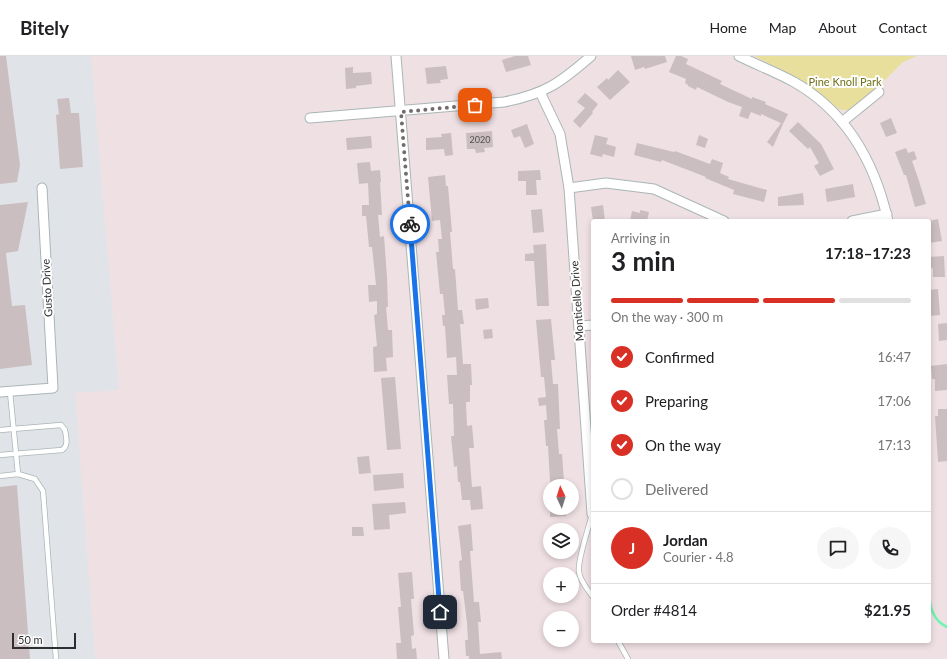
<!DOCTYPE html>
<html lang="en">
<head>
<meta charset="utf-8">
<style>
	body { margin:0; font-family:Lato,sans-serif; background:#f6f6f6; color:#202124; height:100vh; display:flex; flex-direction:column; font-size:15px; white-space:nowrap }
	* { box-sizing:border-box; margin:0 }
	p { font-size:13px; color:#757577 }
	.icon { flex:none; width:22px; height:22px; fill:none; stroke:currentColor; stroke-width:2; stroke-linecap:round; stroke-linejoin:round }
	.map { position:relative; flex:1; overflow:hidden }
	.side { position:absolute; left:591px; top:163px; width:340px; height:424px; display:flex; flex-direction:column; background:#fff; border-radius:4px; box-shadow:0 2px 6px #0003 }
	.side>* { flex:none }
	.needle { width:26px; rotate:356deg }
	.controls { position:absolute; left:543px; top:423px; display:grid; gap:8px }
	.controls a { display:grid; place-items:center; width:36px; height:36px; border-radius:50%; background:#fff; box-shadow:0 2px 6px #0003; font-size:20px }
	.scale { position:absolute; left:12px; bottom:10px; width:64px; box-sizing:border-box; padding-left:4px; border:2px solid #2e2e2e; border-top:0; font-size:11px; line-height:14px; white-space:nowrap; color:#2e2e2e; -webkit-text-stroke:3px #fff; paint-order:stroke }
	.pin { position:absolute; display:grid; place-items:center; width:34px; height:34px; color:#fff; margin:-17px; border-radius:8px; box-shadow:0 2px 6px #0006 }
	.courier { position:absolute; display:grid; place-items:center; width:40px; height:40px; margin:-20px; border:3px solid #1a73e8; border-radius:50%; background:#fff; color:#222; box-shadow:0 1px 5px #0007 }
	.summary em { font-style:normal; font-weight:700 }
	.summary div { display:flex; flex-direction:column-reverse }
	.summary { display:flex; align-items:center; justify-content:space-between; height:68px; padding:0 20px }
	h1 { font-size:26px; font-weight:700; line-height:30px }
	.bar { display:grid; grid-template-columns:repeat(4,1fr); gap:6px 4px; align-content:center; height:48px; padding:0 20px }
	.bar i { height:5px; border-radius:3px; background:#e0e0e0 }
	.bar .active { background:#d93025 }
	.bar p { grid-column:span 4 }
	.line { display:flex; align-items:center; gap:10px; padding:0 20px; border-top:1px solid #e0e0e0 }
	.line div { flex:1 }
	.round { display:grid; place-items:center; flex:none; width:42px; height:42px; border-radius:21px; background:#f6f6f6 }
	ol { padding:0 20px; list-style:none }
	li { display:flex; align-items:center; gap:12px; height:44px }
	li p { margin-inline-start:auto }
	li .icon { padding:4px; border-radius:50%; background:#d93025; color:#fff; stroke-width:4 }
	li:last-child { color:#757577 }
	li i { width:22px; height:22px; border:2px solid #e0e0e0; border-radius:50% }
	header { display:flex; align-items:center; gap:24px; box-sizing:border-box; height:56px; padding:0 20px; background:#fff; border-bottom:1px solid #e0e0e0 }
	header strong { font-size:19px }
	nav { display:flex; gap:22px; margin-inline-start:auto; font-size:14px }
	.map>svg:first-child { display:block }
	.industrial { fill:#e0e4e8 }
	.green { fill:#e7df9b }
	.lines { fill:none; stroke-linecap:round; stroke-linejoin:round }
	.stream { stroke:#70f4b2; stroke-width:2.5 }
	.building { fill:#cbbec0 }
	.service-casing { stroke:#aab6b6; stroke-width:6 }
	.minor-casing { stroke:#aab6b6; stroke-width:11 }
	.service { stroke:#fff; stroke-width:4.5 }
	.minor { stroke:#fff; stroke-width:9 }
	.done { stroke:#726c6d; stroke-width:4; stroke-dasharray:0 7.2 }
	.route { stroke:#1a73e8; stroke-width:5 }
	.labels { text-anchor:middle; stroke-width:4; stroke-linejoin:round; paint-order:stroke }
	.number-label { font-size:9px; fill:#555252 }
	.park-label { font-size:11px; fill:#6e7018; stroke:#fff }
	.street-label { font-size:11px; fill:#2e2e2e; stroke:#fff }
</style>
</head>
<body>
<header>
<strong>Bitely</strong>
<nav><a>Home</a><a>Map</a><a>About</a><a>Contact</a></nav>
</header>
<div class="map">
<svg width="947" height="603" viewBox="0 0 947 603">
	<rect width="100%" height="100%" fill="#efe0e3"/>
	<path class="industrial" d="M 0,0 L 91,0 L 119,334 L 75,337 L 95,603 L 0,603 Z"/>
	<path class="green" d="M 754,0 L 917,0 L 903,6 L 879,30 L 849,54 C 839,56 832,48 825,42 C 804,24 779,13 754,0 Z"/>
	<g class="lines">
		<path class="stream" d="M 929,541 C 931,554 934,565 947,571"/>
	</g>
	<g class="building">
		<path d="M 0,0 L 6,0 L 20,109 L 17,126 L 0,128 Z"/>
		<path d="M 515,0 L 528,0 L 531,9 L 506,16 L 502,4 Z"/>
		<path d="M 631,0 L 665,0 L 667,6 L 645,13 L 644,11 L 635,14 Z"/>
		<path d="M 676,0 L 681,0 L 688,3 L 686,8 L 722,25 L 720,28 L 752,43 L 752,41 L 766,46 L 765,48 L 788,58 L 783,68 L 761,58 L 761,60 L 751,56 L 748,63 L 739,60 L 742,51 L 728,46 L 697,31 L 696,34 L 688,30 L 688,29 L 685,27 L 686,23 L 669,16 Z"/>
		<path d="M 446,10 L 448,23 L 440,24 L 441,27 L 427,28 L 425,12 Z"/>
		<path d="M 353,11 L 353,17 L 371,16 L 372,28 L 356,30 L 356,32 L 346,33 L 345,12 Z"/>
		<path d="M 618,14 L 630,26 L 610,44 L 597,31 L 607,22 L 608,24 Z"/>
		<path d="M 585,37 L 598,48 L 592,56 L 593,57 L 580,72 L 573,65 L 585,52 L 577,46 Z"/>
		<path d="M 69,42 L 71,57 L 79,57 L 83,111 L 60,113 L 56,59 L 59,58 L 57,43 Z"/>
		<path d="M 891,62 L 897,77 L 886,81 L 880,67 Z"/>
		<path d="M 798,66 L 821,88 L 834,113 L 820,120 L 814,110 L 819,107 L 810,91 L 808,93 L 789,75 Z"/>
		<path d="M 781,67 L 783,68 L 773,91 L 767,86 Z"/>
		<path d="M 527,68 L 534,88 L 525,92 L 520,80 L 514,82 L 511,74 Z"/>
		<path d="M 492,75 L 493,91 L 484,92 L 485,96 L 476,97 L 475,93 L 467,93 L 466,77 Z"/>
		<path d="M 451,77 L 453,99 L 445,100 L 444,93 L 426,94 L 426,82 L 442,81 L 441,78 Z"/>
		<path d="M 595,79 L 608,82 L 606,88 L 616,91 L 614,101 L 603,98 L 602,101 L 590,98 Z"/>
		<path d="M 699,79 L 708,83 L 705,92 L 696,89 Z"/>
		<path d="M 371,80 L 372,92 L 347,94 L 346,82 Z"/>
		<path d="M 637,87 L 674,96 L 675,95 L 710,108 L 712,103 L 723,107 L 720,117 L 729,121 L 728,123 L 767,134 L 764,146 L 733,138 L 734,134 L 705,122 L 706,121 L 662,104 L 661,106 L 634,99 Z"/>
		<path d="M 906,92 L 908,97 L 914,95 L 917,103 L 912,105 L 919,125 L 926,148 L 915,151 L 906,119 L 904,119 L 895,96 Z"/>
		<path d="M 370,106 L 371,115 L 380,114 L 381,126 L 380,126 L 382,159 L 378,159 L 380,181 L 384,180 L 387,221 L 388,251 L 386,251 L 388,274 L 392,274 L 393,301 L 386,302 L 387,315 L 374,316 L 373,291 L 377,290 L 374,259 L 377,258 L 377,245 L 369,246 L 368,229 L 376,229 L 372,191 L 369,191 L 366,160 L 362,160 L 362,149 L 369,149 L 368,127 L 359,128 L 357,107 Z"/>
		<path d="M 540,114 L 541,124 L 536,124 L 537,139 L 526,139 L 526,125 L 518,125 L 518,115 Z"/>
		<path d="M 445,119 L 446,130 L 448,130 L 452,176 L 450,176 L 453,213 L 455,213 L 458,254 L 462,254 L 464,268 L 460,268 L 463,308 L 471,308 L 472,329 L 470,329 L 470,346 L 466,346 L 467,370 L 472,369 L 474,392 L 469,392 L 472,431 L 481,430 L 483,453 L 471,454 L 470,444 L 462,444 L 460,426 L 458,426 L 457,410 L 454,411 L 451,380 L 454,380 L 453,348 L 449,348 L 447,319 L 457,319 L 456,301 L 447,302 L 445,270 L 443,270 L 442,259 L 445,259 L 443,238 L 440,238 L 436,196 L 439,196 L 438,183 L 442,183 L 440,164 L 432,165 L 428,121 Z"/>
		<path d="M 853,128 L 855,141 L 827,146 L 825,133 Z"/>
		<path d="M 803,137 L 804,149 L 778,150 L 778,141 Z"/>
		<path d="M 28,146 L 18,195 L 6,197 L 12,250 L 25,249 L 32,309 L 0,313 L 0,149 Z"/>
		<path d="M 603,149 L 605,165 L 593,165 L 591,151 Z"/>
		<path d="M 542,153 L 544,176 L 533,177 L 531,154 Z"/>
		<path d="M 640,154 L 649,156 L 647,165 L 630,165 L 632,155 L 640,157 Z"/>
		<path d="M 938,163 L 942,185 L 929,187 L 929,165 Z"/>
		<path d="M 546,188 L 549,250 L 537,250 L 534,205 L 525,205 L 525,198 L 534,197 L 533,189 Z"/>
		<path d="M 944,200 L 945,221 L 933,221 L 933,212 L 929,213 L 929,201 Z"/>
		<path d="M 938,233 L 940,259 L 929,260 L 929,234 Z"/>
		<path d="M 488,242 L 489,252 L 476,254 L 475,243 Z"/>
		<path d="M 551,263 L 555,304 L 551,304 L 553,328 L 558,328 L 560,373 L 557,373 L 559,398 L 562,398 L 564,425 L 550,426 L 548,390 L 546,390 L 544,364 L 547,364 L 546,349 L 539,350 L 538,342 L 546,341 L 544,321 L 541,321 L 536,264 Z"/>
		<path d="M 947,267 L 947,284 L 939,285 L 938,268 Z"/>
		<path d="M 492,273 L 493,282 L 484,283 L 483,274 Z"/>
		<path d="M 947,308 L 947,334 L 935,335 L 935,323 L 932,323 L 931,310 Z"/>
		<path d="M 395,321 L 401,393 L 387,394 L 381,322 Z"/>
		<path d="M 938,353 L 947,353 L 947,405 L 938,406 L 935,360 L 938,360 Z"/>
		<path d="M 369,400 L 371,417 L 359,418 L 357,401 Z"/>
		<path d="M 403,417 L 404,432 L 374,435 L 373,419 Z"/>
		<path d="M 17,429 L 30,603 L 0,603 L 0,431 Z"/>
		<path d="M 405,446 L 406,457 L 389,459 L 390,473 L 374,474 L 372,448 Z"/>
		<path d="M 550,452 L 566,452 L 566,460 L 550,461 Z"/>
		<path d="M 471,468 L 473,495 L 470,495 L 474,546 L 479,546 L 481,566 L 478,566 L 480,598 L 501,596 L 502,603 L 469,603 L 469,600 L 466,600 L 465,584 L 468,584 L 467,567 L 463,535 L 461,535 L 459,505 L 462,504 L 458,470 Z"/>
		<path d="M 352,471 L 363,471 L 364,480 L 352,480 Z"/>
		<path d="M 412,516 L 414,543 L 411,543 L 414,579 L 411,580 L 412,593 L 416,592 L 417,603 L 397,603 L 396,587 L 401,587 L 398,551 L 401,551 L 398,517 Z"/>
	</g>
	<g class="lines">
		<g class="service-casing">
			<g id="service">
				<path d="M 10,336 L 18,418"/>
				<path d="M 0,374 L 61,369 L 65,374 C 66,380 69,390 62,394 L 0,399"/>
				<path d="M 0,420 L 18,418 L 35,423 L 43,435 L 56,603"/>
				<path d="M 592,458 C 589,472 577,504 579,516 C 580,525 588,534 593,541"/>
				<path d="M 618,585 L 628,603"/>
			</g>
		</g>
		<g class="minor-casing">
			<g id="minor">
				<path d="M 396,0 L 444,603"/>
				<path d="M 739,0 C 757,9 776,16 794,26 C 847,56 875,107 888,165"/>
				<path d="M 540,36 L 560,78 L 569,132 L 592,458"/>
				<path d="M 310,62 L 504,46 C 545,38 560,27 591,0"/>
				<path d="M 842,66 L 879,36"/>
				<path d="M 569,132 L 606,127 L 654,133 L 724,165"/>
				<path d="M 852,165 L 887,158"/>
				<path d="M 579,270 L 593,269"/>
				<path d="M 0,336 L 53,332 L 42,132"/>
			</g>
		</g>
		<use href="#service" class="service"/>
		<use href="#minor" class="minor"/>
	</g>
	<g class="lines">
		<path class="done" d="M 410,168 L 401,56 L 475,49"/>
		<path class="route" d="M 410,168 L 440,556"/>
	</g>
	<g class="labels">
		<g class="number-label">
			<text x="480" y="87">2020</text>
		</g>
		<g class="park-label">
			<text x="845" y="30">Pine Knoll Park</text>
		</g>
		<g class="street-label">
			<text transform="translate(47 232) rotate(-93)" y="4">Gusto Drive</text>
			<text transform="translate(577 245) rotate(-94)" y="4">Monticello Drive</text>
		</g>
	</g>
</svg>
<div class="controls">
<a><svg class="needle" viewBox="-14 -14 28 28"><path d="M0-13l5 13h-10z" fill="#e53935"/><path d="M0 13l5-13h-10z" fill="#757577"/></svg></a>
<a><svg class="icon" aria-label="layers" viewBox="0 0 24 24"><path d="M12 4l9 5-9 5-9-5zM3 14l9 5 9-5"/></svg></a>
<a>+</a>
<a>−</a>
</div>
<div class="scale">50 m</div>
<div class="pin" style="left:475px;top:49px;background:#ea580c"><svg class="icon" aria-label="bag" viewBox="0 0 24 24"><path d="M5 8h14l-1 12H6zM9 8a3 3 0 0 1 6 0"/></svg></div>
<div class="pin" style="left:440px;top:556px;background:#1f2937"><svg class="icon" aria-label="home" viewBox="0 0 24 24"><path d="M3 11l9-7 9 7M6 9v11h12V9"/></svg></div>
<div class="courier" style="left:410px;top:168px"><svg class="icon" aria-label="bike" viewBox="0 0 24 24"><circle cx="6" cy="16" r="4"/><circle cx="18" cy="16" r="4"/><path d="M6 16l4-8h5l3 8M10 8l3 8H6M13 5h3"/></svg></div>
<section class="side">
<div class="summary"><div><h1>3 min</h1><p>Arriving in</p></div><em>17:18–17:23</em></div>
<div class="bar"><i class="active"></i><i class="active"></i><i class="active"></i><i></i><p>On the way · 300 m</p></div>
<ol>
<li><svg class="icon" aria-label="check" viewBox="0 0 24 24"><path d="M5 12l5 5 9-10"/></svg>Confirmed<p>16:47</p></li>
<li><svg class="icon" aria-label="check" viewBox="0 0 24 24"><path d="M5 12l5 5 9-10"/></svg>Preparing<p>17:06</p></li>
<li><svg class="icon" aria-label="check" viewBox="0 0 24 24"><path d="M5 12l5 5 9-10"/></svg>On the way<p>17:13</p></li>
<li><i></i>Delivered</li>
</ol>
<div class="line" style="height:72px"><b class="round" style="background:#d93025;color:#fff">J</b><div><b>Jordan</b><p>Courier · 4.8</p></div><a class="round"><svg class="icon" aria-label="chat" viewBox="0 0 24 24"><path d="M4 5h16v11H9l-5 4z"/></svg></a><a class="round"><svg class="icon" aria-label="phone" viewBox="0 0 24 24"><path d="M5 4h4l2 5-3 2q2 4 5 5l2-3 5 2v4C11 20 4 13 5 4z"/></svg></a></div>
<div class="line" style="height:52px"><div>Order #4814</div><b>$21.95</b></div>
</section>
</div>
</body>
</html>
